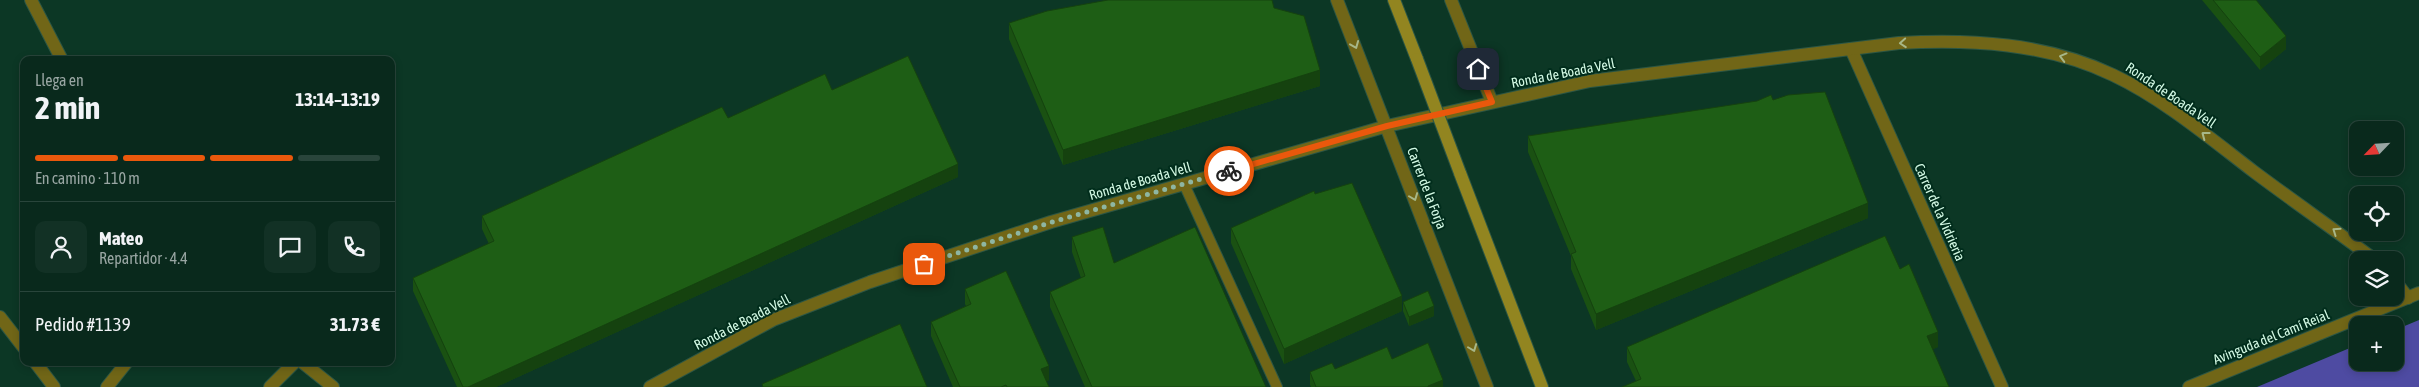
<!DOCTYPE html>
<html lang="es">
<head>
<meta charset="utf-8">
<style>
	body { margin:0; font-family:"Asap Condensed",sans-serif; background:#123125; color:#f1f3f6; height:100vh; display:flex; flex-direction:column; font-size:19px; white-space:nowrap }
	* { box-sizing:border-box; margin:0 }
	p { font-size:16px; color:#99a6a3 }
	.icon { flex:none; width:28px; height:28px; fill:none; stroke:currentColor; stroke-width:2; stroke-linecap:round; stroke-linejoin:round }
	.map { position:relative; flex:1; overflow:hidden }
	.panel { position:absolute; left:20px; top:56px; width:375px; height:310px; display:flex; flex-direction:column; background:#09291c; border-radius:10px; box-shadow:0 2px 8px #0003,0 0 0 1px #29453b }
	.panel>* { flex:none }
	.needle { width:32px; rotate:245deg }
	.fabs { position:absolute; left:2349px; top:121px; display:grid; gap:10px }
	.fabs a { display:grid; place-items:center; width:55px; height:55px; border-radius:10px; background:#09291c; box-shadow:0 2px 8px #0003,0 0 0 1px #29453b; font-size:25px }
	.pin { position:absolute; display:grid; place-items:center; width:42px; height:42px; color:#fff; margin:-21px; border-radius:10px; box-shadow:0 2px 8px #0006 }
	.courier { position:absolute; display:grid; place-items:center; width:50px; height:50px; margin:-25px; border:4px solid #ea580c; border-radius:50%; background:#fff; color:#222; box-shadow:0 1px 6px #0007 }
	.head em { font-style:normal; font-weight:700 }
	.head div { display:flex; flex-direction:column-reverse }
	.head { display:flex; align-items:center; justify-content:space-between; height:85px; padding:0 15px }
	h1 { font-size:32px; font-weight:700; line-height:38px }
	.bar { display:grid; grid-template-columns:repeat(4,1fr); gap:8px 5px; align-content:center; height:60px; padding:0 15px }
	.bar i { height:6px; border-radius:4px; background:#29453b }
	.bar .active { background:#ea580c }
	.bar p { grid-column:span 4 }
	.line { display:flex; align-items:center; gap:12px; padding:0 15px; border-top:1px solid #29453b }
	.line div { flex:1 }
	.round { display:grid; place-items:center; flex:none; width:52px; height:52px; border-radius:10px; background:#123125 }
	.map>svg:first-child { display:block }
	.green { fill:#4e4ba2 }
	.lines { fill:none; stroke-linecap:round; stroke-linejoin:round }
	.lane-casing { stroke:#2c5644; stroke-width:12 }
	.street-casing { stroke:#2c5644; stroke-width:14 }
	.secondary-casing { stroke:#2c5644; stroke-width:14 }
	.lane { stroke:#716617; stroke-width:10 }
	.street { stroke:#716617; stroke-width:12 }
	.secondary { stroke:#928520; stroke-width:12 }
	.secondary-bridge-casing { stroke:#2c5644; stroke-width:14; stroke-linecap:butt }
	.secondary-bridge { stroke:#928520; stroke-width:12 }
	.wall { fill:#1a5112 }
	.shaded-wall { fill:#15420f }
	.building { fill:#1e5e15; stroke:#15420f }
	.oneway { stroke:#a7b788 }
	.done { stroke:#8eb6a2; stroke-width:5; stroke-dasharray:0 9 }
	.route { stroke:#ea580c; stroke-width:6 }
	.labels { text-anchor:middle; stroke-width:4; stroke-linejoin:round; paint-order:stroke }
	.street-label { font-size:14px; fill:#d4fae5; stroke:#012d1c }
</style>
</head>
<body>
<div class="map">
<svg width="2419" height="387" viewBox="0 0 2419 387">
	<rect width="100%" height="100%" fill="#0c3725"/>
	<path class="green" d="M 2419,320 L 2419,387 L 2257,387 L 2357,345 L 2358,362 L 2395,362 L 2395,330 Z"/>
	<g class="lines">
		<g class="lane-casing">
			<path id="lane" d="M 1184,184 L 1277,387"/>
		</g>
		<g class="street-casing">
			<g id="street">
				<path d="M 31,0 L 62,60"/>
				<path d="M 1337,0 L 1487,387"/>
				<path d="M 1451,0 L 1492,102"/>
				<path d="M 1851,49 L 2002,387"/>
				<path d="M 2395,281 L 2408,298"/>
				<path d="M 0,317 L 24,348"/>
				<path d="M 35,362 L 54,387"/>
				<path d="M 302,362 L 333,387"/>
				<path d="M 107,387 L 127,362"/>
				<path d="M 270,387 L 295,362"/>
				<path d="M 650,387 L 773,320 L 870,282 L 1051,222 L 1387,126 L 1590,81 L 1899,43 C 1971,39 2046,43 2113,75 C 2162,98 2210,138 2253,171 C 2293,201 2335,230 2375,260"/>
				<path d="M 2189,387 L 2419,293"/>
			</g>
		</g>
		<g class="secondary-casing">
			<g id="secondary">
				<path d="M 1394,0 L 1417,59"/>
				<path d="M 1460,173 L 1542,387"/>
			</g>
		</g>
		<use href="#lane" class="lane"/>
		<use href="#street" class="street"/>
		<use href="#secondary" class="secondary"/>
		<g class="secondary-bridge-casing">
			<path id="secondary-bridge" d="M 1417,59 L 1460,173"/>
		</g>
		<use href="#secondary-bridge" class="secondary-bridge"/>
	</g>
	<g class="wall">
		<path d="M 2202,0 L 2256,0 L 2286,49 L 2260,70 Z"/>
		<path d="M 1274,8 L 1320,86 L 1063,165 L 1009,39 L 1009,23 Z"/>
		<path d="M 832,90 L 958,177 L 496,387 L 457,387 L 413,291 L 413,278 L 489,244 L 482,229 L 482,216 L 728,118 Z"/>
		<path d="M 1773,100 L 1868,218 L 1596,330 L 1571,269 L 1571,256 L 1528,152 L 1528,136 Z"/>
		<path d="M 1315,194 L 1402,311 L 1284,364 L 1231,243 L 1231,228 Z"/>
		<path d="M 1072,237 L 1114,263 L 1266,387 L 1085,387 L 1050,307 L 1050,292 L 1081,278 L 1072,252 Z"/>
		<path d="M 1900,269 L 1938,347 L 1933,349 L 1636,381 L 1627,362 L 1627,347 Z"/>
		<path d="M 965,289 L 1049,380 L 1046,382 L 1049,387 L 953,387 L 931,336 L 931,322 L 966,306 L 965,304 Z"/>
		<path d="M 1403,302 L 1434,316 L 1409,326 L 1403,311 Z"/>
		<path d="M 1392,359 L 1443,387 L 1311,387 L 1310,385 L 1310,372 L 1335,369 Z"/>
	</g>
	<g class="shaded-wall">
		<path d="M 2286,36 L 2286,49 L 2260,70 L 2260,57 Z"/>
		<path d="M 1320,70 L 1320,86 L 1063,165 L 1063,150 Z"/>
		<path d="M 958,164 L 958,177 L 496,387 L 468,387 Z"/>
		<path d="M 1868,203 L 1868,218 L 1596,330 L 1596,314 Z"/>
		<path d="M 1402,296 L 1402,311 L 1284,364 L 1284,349 Z"/>
		<path d="M 1434,306 L 1434,316 L 1409,326 L 1409,317 Z"/>
		<path d="M 1938,332 L 1938,347 L 1927,352 L 1927,336 Z"/>
		<path d="M 1049,366 L 1049,380 L 1041,384 L 1041,369 Z"/>
		<path d="M 1443,380 L 1443,387 L 1428,387 L 1428,386 Z"/>
	</g>
	<g class="building">
		<path d="M 1108,0 L 1272,0 L 1274,8 L 1304,16 L 1320,70 L 1063,150 L 1009,23 L 1047,11 Z"/>
		<path d="M 2213,0 L 2256,0 L 2286,36 L 2260,57 Z"/>
		<path d="M 908,56 L 958,164 L 468,387 L 463,387 L 413,278 L 494,241 L 482,216 L 722,107 L 728,118 L 825,74 L 832,90 Z"/>
		<path d="M 1825,92 L 1868,203 L 1596,314 L 1571,254 L 1576,252 L 1528,136 L 1757,101 L 1771,95 L 1773,100 L 1788,95 Z"/>
		<path d="M 1352,183 L 1402,296 L 1284,349 L 1231,228 L 1314,191 L 1315,194 Z"/>
		<path d="M 1103,227 L 1114,263 L 1195,227 L 1266,387 L 1092,387 L 1050,292 L 1085,276 L 1072,237 Z"/>
		<path d="M 1885,236 L 1900,269 L 1909,264 L 1938,332 L 1927,336 L 1949,387 L 1622,387 L 1641,379 L 1627,347 Z"/>
		<path d="M 1006,271 L 1049,366 L 1041,369 L 1049,387 L 1007,387 L 1006,385 L 1001,387 L 960,387 L 931,322 L 971,304 L 965,289 Z"/>
		<path d="M 1428,291 L 1434,306 L 1409,317 L 1403,302 Z"/>
		<path d="M 900,324 L 927,387 L 763,387 L 762,384 Z"/>
		<path d="M 1428,343 L 1443,380 L 1428,386 L 1428,387 L 1316,387 L 1310,372 L 1332,363 L 1335,369 L 1387,347 L 1392,359 Z"/>
	</g>
	<defs><path id="oneway-chevron" d="M-2-3.5L2.5 0L-2 3.5" fill="none" stroke-width="1.6" stroke-linecap="round" stroke-linejoin="round" transform="scale(1.25)"/></defs>
	<g class="oneway">
		<use href="#oneway-chevron" transform="translate(1903 43) rotate(176)"/>
		<use href="#oneway-chevron" transform="translate(1355 45) rotate(68)"/>
		<use href="#oneway-chevron" transform="translate(2063 57) rotate(-165)"/>
		<use href="#oneway-chevron" transform="translate(2205 135) rotate(-143)"/>
		<use href="#oneway-chevron" transform="translate(1414 197) rotate(69)"/>
		<use href="#oneway-chevron" transform="translate(2336 231) rotate(-145)"/>
		<use href="#oneway-chevron" transform="translate(1473 348) rotate(69)"/>
	</g>
	<g class="lines">
		<path class="done" d="M 924,264 L 1052,222 L 1229,171"/>
		<path class="route" d="M 1229,171 L 1387,126 L 1492,102 L 1478,69"/>
	</g>
	<g class="labels">
		<g class="street-label">
			<text transform="translate(1563 73) rotate(-11)" y="5">Ronda de Boada Vell</text>
			<text transform="translate(2171 95) rotate(34)" y="5">Ronda de Boada Vell</text>
			<text transform="translate(1140 181) rotate(-16)" y="5">Ronda de Boada Vell</text>
			<text transform="translate(1427 188) rotate(69)" y="5">Carrer de la Forja</text>
			<text transform="translate(1940 212) rotate(66)" y="5">Carrer de la Vidrieria</text>
			<text transform="translate(742 322) rotate(-27)" y="5">Ronda de Boada Vell</text>
			<text transform="translate(2271 337) rotate(-22)" y="5">Avinguda del Camí Reial</text>
		</g>
	</g>
</svg>
<div class="fabs">
<a><svg class="needle" viewBox="-14 -14 28 28"><path d="M0-13l5 13h-10z" fill="#e53935"/><path d="M0 13l5-13h-10z" fill="#99a6a3"/></svg></a>
<a><svg class="icon" aria-label="locate" viewBox="0 0 24 24"><circle cx="12" cy="12" r="6"/><path d="M12 2v4M12 18v4M2 12h4M18 12h4"/></svg></a>
<a><svg class="icon" aria-label="layers" viewBox="0 0 24 24"><path d="M12 4l9 5-9 5-9-5zM3 14l9 5 9-5"/></svg></a>
<a>+</a>
</div>
<div class="pin" style="left:924px;top:264px;background:#ea580c"><svg class="icon" aria-label="bag" viewBox="0 0 24 24"><path d="M5 8h14l-1 12H6zM9 8a3 3 0 0 1 6 0"/></svg></div>
<div class="pin" style="left:1478px;top:69px;background:#1f2937"><svg class="icon" aria-label="home" viewBox="0 0 24 24"><path d="M3 11l9-7 9 7M6 9v11h12V9"/></svg></div>
<div class="courier" style="left:1229px;top:171px"><svg class="icon" aria-label="bike" viewBox="0 0 24 24"><circle cx="6" cy="16" r="4"/><circle cx="18" cy="16" r="4"/><path d="M6 16l4-8h5l3 8M10 8l3 8H6M13 5h3"/></svg></div>
<section class="panel">
<div class="head"><div><h1>2 min</h1><p>Llega en</p></div><em>13:14–13:19</em></div>
<div class="bar"><i class="active"></i><i class="active"></i><i class="active"></i><i></i><p>En camino · 110 m</p></div>
<div class="line" style="height:90px"><a class="round"><svg class="icon" aria-label="person" viewBox="0 0 24 24"><circle cx="12" cy="8" r="4"/><path d="M4 21q1-7 8-7t8 7"/></svg></a><div><b>Mateo</b><p>Repartidor · 4.4</p></div><a class="round"><svg class="icon" aria-label="chat" viewBox="0 0 24 24"><path d="M4 5h16v11H9l-5 4z"/></svg></a><a class="round"><svg class="icon" aria-label="phone" viewBox="0 0 24 24"><path d="M5 4h4l2 5-3 2q2 4 5 5l2-3 5 2v4C11 20 4 13 5 4z"/></svg></a></div>
<div class="line" style="height:65px"><div>Pedido #1139</div><b>31.73 €</b></div>
</section>
</div>
</body>
</html>
